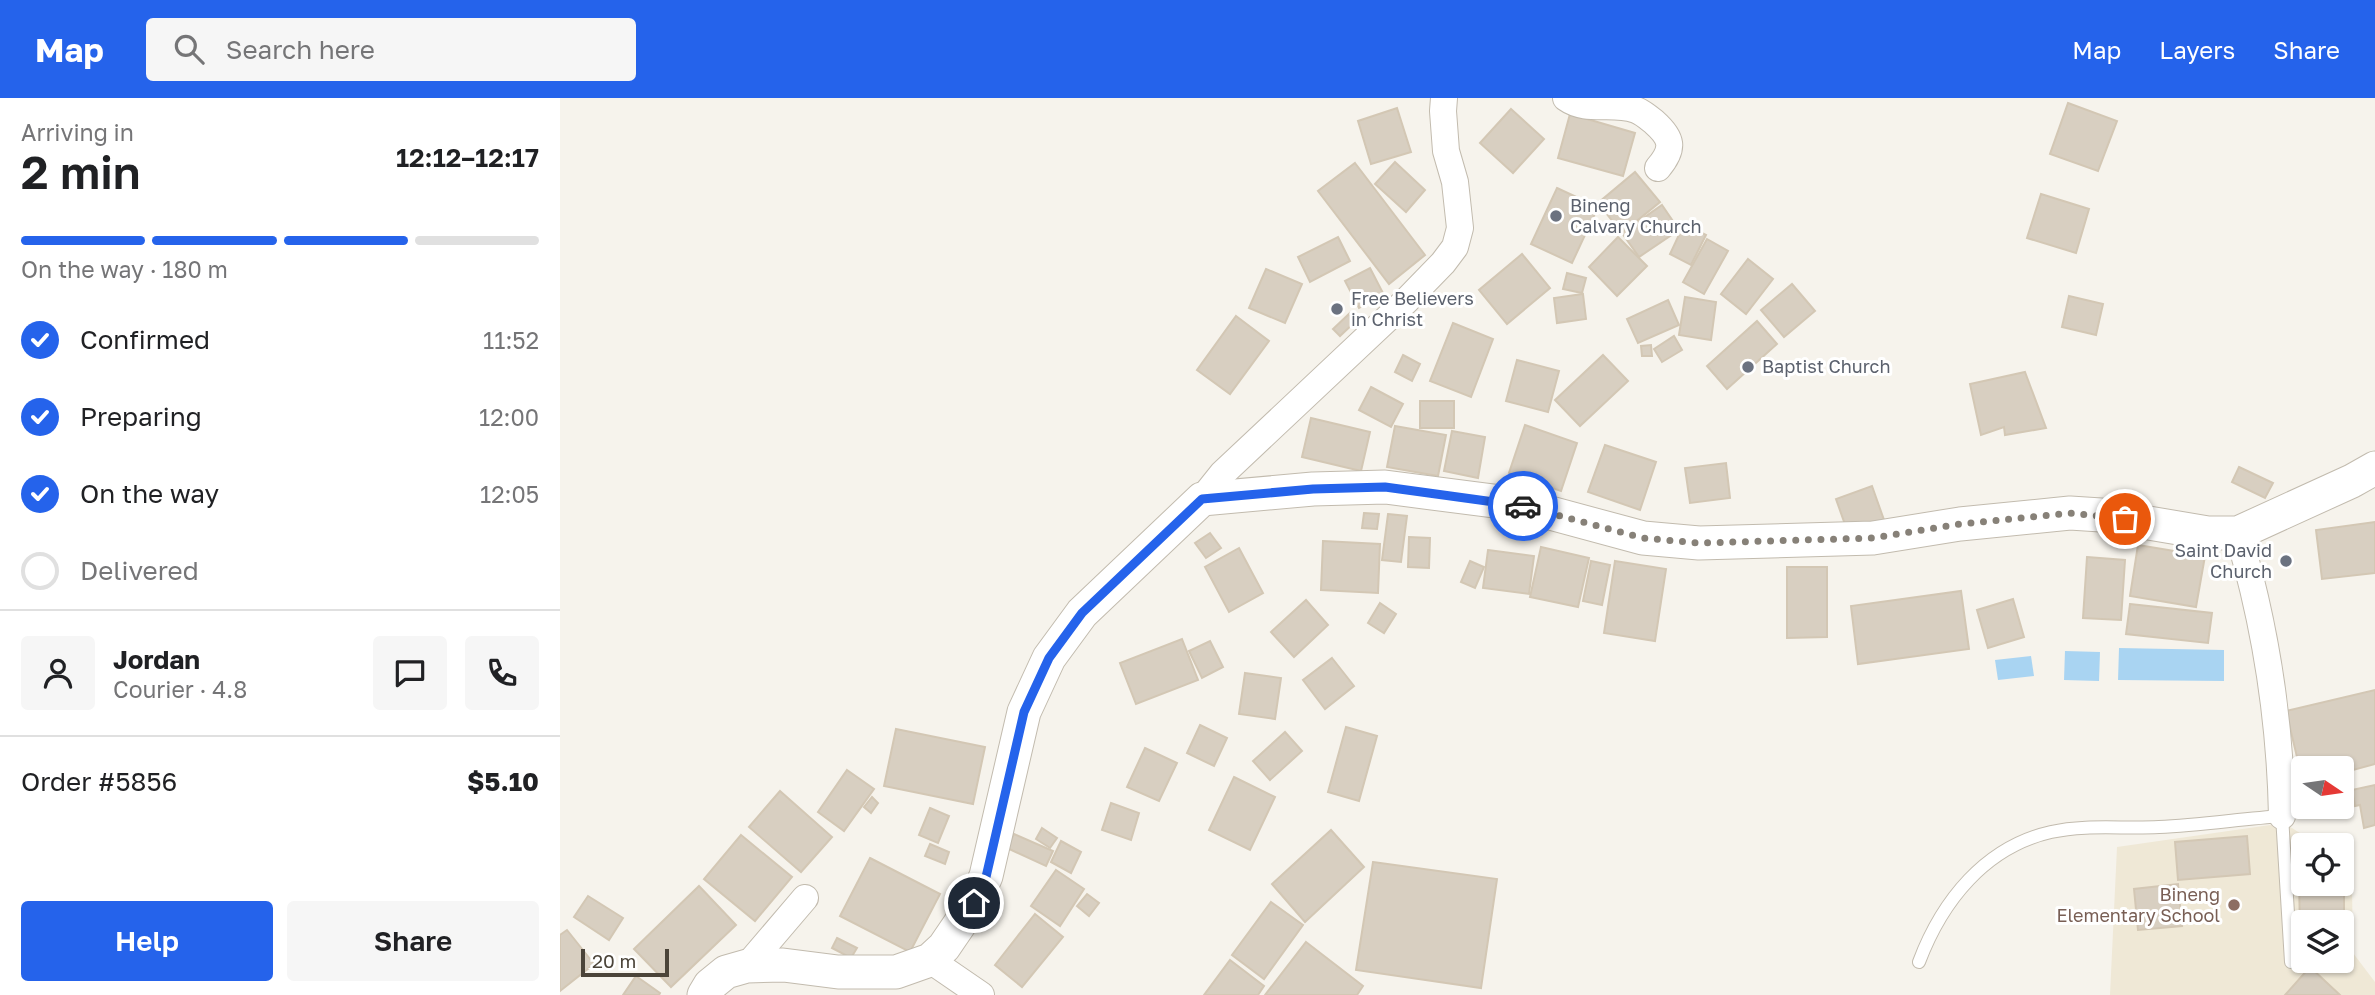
<!DOCTYPE html>
<html lang="en">
<head>
<meta charset="utf-8">
<style>
	body { margin:0; font-family:"Golos Text",sans-serif; background:#f6f6f6; color:#202124; height:100vh; display:flex; flex-direction:column; font-size:26px; white-space:nowrap }
	* { box-sizing:border-box; margin:0 }
	p { font-size:23px; color:#757577 }
	.icon { flex:none; width:38px; height:38px; fill:none; stroke:currentColor; stroke-width:2; stroke-linecap:round; stroke-linejoin:round }
	.map { position:relative; flex:1; overflow:hidden }
	.panel { display:flex; flex-direction:column; background:#fff; width:560px }
	.panel>* { flex:none }
	.needle { width:46px; rotate:103deg }
	.tools { position:absolute; left:1731px; top:658px; display:grid; gap:14px }
	.tools a { display:grid; place-items:center; width:63px; height:63px; border-radius:7px; background:#fff; box-shadow:0 2px 5px #0004; font-size:35px }
	.scale { position:absolute; left:21px; bottom:18px; width:88px; box-sizing:border-box; padding-left:7px; border:4px solid #4b4439; border-top:0; font-size:19px; line-height:24px; white-space:nowrap; color:#4b4439; -webkit-text-stroke:5px #fff; paint-order:stroke }
	.pin { position:absolute; display:grid; place-items:center; width:60px; height:60px; color:#fff; margin:-30px; border:4px solid #fff; border-radius:50%; box-shadow:0 2px 7px #0007 }
	.courier { position:absolute; display:grid; place-items:center; width:70px; height:70px; margin:-35px; border:5px solid #2563eb; border-radius:50%; background:#fff; color:#222; box-shadow:0 2px 9px #0007 }
	.headline em { font-style:normal; font-weight:600 }
	.headline div { display:flex; flex-direction:column-reverse }
	.headline { display:flex; align-items:center; justify-content:space-between; height:119px; padding:0 21px }
	h1 { font-size:46px; font-weight:600; line-height:52px }
	.bar { display:grid; grid-template-columns:repeat(4,1fr); gap:10px 7px; align-content:center; height:84px; padding:0 21px }
	.bar i { height:9px; border-radius:5px; background:#e0e0e0 }
	.bar .active { background:#2563eb }
	.bar p { grid-column:span 4 }
	.line { display:flex; align-items:center; gap:18px; padding:0 21px; border-top:2px solid #e0e0e0 }
	.line div { flex:1 }
	.round { display:grid; place-items:center; flex:none; width:74px; height:74px; border-radius:7px; background:#f6f6f6 }
	ol { padding:0 21px; list-style:none }
	li { display:flex; align-items:center; gap:21px; height:77px }
	li p { margin-inline-start:auto }
	li .icon { padding:7px; border-radius:50%; background:#2563eb; color:#fff; stroke-width:4 }
	li:last-child { color:#757577 }
	li i { width:38px; height:38px; border:4px solid #e0e0e0; border-radius:50% }
	.primary-button { display:flex; gap:14px; margin-top:auto; padding:14px 21px }
	.primary-button a { flex:1; height:80px; border-radius:7px; background:#2563eb; color:#fff; font-size:28px; font-weight:600; line-height:80px; text-align:center }
	.primary-button a+a { background:#f6f6f6; color:#202124 }
	header { display:flex; align-items:center; gap:42px; box-sizing:border-box; height:98px; padding:0 35px; background:#2563eb; color:#fff }
	header strong { font-size:33px }
	nav { display:flex; gap:38px; margin-inline-start:auto; font-size:24px }
	.search { width:490px; height:63px; background:#f6f6f6; display:flex; align-items:center; gap:18px; box-sizing:border-box; padding:0 24px; border-radius:7px; color:#757577; font-size:26px }
	main { display:flex; flex:1; min-height:0 }
	.map>svg:first-child { display:block }
	.education { fill:#efe8d6; fill-rule:evenodd }
	.water { fill:#a9d4f2 }
	.building { fill:#d8cfc1; stroke:#d3c7b4; stroke-width:2 }
	.lines { fill:none; stroke-linecap:round; stroke-linejoin:round }
	.service-casing { stroke:#c2bbae; stroke-width:14 }
	.minor-casing { stroke:#c2bbae; stroke-width:28 }
	.tertiary-casing { stroke:#c2bbae; stroke-width:35 }
	.service { stroke:#fff; stroke-width:12 }
	.minor { stroke:#fff; stroke-width:26 }
	.tertiary { stroke:#fff; stroke-width:33 }
	.done { stroke:#878178; stroke-width:7; stroke-dasharray:0 12.6 }
	.route { stroke:#2563eb; stroke-width:9 }
	.worship-dot { fill:#6b7280; stroke:#fff; stroke-width:2.5 }
	.education-dot { fill:#8d6e63; stroke:#fff; stroke-width:2.5 }
	.labels { text-anchor:middle; stroke-width:6; stroke-linejoin:round; paint-order:stroke }
	.worship-label { font-size:18px; fill:#5b616d; stroke:#fff; text-anchor:start }
	.education-label { font-size:18px; fill:#785e54; stroke:#fff; text-anchor:end }
</style>
</head>
<body>
<header>
<strong>Map</strong>
<div class="search"><svg class="icon" aria-label="search" viewBox="0 0 24 24"><circle cx="10" cy="10" r="6"/><path d="M15 15l6 6"/></svg>Search here</div>
<nav><a>Map</a><a>Layers</a><a>Share</a></nav>
</header>
<main>
<section class="panel">
<div class="headline"><div><h1>2 min</h1><p>Arriving in</p></div><em>12:12–12:17</em></div>
<div class="bar"><i class="active"></i><i class="active"></i><i class="active"></i><i></i><p>On the way · 180 m</p></div>
<ol>
<li><svg class="icon" aria-label="check" viewBox="0 0 24 24"><path d="M5 12l5 5 9-10"/></svg>Confirmed<p>11:52</p></li>
<li><svg class="icon" aria-label="check" viewBox="0 0 24 24"><path d="M5 12l5 5 9-10"/></svg>Preparing<p>12:00</p></li>
<li><svg class="icon" aria-label="check" viewBox="0 0 24 24"><path d="M5 12l5 5 9-10"/></svg>On the way<p>12:05</p></li>
<li><i></i>Delivered</li>
</ol>
<div class="line" style="height:126px"><a class="round"><svg class="icon" aria-label="person" viewBox="0 0 24 24"><circle cx="12" cy="8" r="4"/><path d="M4 21q1-7 8-7t8 7"/></svg></a><div><b>Jordan</b><p>Courier · 4.8</p></div><a class="round"><svg class="icon" aria-label="chat" viewBox="0 0 24 24"><path d="M4 5h16v11H9l-5 4z"/></svg></a><a class="round"><svg class="icon" aria-label="phone" viewBox="0 0 24 24"><path d="M5 4h4l2 5-3 2q2 4 5 5l2-3 5 2v4C11 20 4 13 5 4z"/></svg></a></div>
<div class="line" style="height:91px"><div>Order #5856</div><b>$5.10</b></div>
<div class="primary-button"><a>Help</a><a>Share</a></div>
</section>
<div class="map">
<svg width="1815" height="897" viewBox="0 0 1815 897">
	<rect width="100%" height="100%" fill="#f6f3ec"/>
	<path class="education" d="M 1724,725 L 1759,747 L 1743,747 L 1743,786 L 1782,786 L 1782,776 L 1792,789 L 1793,855 L 1815,884 L 1815,897 L 1550,897 L 1557,749 ZM 1743,824 L 1782,824 L 1782,863 L 1743,863 Z"/>
	<g class="water">
		<path d="M 1559,550 L 1664,552 L 1664,583 L 1558,582 Z"/>
		<path d="M 1505,553 L 1540,554 L 1539,583 L 1504,582 Z"/>
		<path d="M 1471,558 L 1474,578 L 1438,582 L 1435,562 Z"/>
	</g>
	<g class="building">
		<path d="M 1508,5 L 1557,23 L 1538,73 L 1490,56 Z"/>
		<path d="M 837,10 L 851,54 L 811,66 L 798,23 Z"/>
		<path d="M 951,11 L 984,41 L 953,75 L 920,45 Z"/>
		<path d="M 1010,16 L 1075,35 L 1063,78 L 998,60 Z"/>
		<path d="M 835,64 L 865,92 L 846,114 L 815,86 Z"/>
		<path d="M 795,65 L 865,157 L 829,186 L 758,93 Z"/>
		<path d="M 1075,74 L 1100,104 L 1062,135 L 1038,105 Z"/>
		<path d="M 997,90 L 1038,109 L 1012,165 L 971,146 Z"/>
		<path d="M 1481,96 L 1529,111 L 1516,155 L 1467,140 Z"/>
		<path d="M 1102,107 L 1119,132 L 1079,159 L 1062,135 Z"/>
		<path d="M 1124,126 L 1146,137 L 1131,167 L 1110,156 Z"/>
		<path d="M 778,139 L 790,163 L 750,184 L 738,159 Z"/>
		<path d="M 1058,139 L 1087,168 L 1057,198 L 1029,169 Z"/>
		<path d="M 1147,141 L 1168,153 L 1144,196 L 1123,184 Z"/>
		<path d="M 962,156 L 990,190 L 947,226 L 919,192 Z"/>
		<path d="M 1188,161 L 1213,181 L 1186,216 L 1161,196 Z"/>
		<path d="M 810,170 L 824,197 L 799,210 L 785,183 Z"/>
		<path d="M 706,171 L 742,186 L 725,225 L 689,210 Z"/>
		<path d="M 1007,175 L 1026,180 L 1022,195 L 1003,191 Z"/>
		<path d="M 1232,186 L 1255,213 L 1224,239 L 1201,212 Z"/>
		<path d="M 1023,196 L 1026,221 L 997,225 L 994,200 Z"/>
		<path d="M 1509,198 L 1543,206 L 1536,237 L 1502,229 Z"/>
		<path d="M 1125,199 L 1156,204 L 1151,242 L 1119,237 Z"/>
		<path d="M 1108,202 L 1119,227 L 1078,245 L 1067,221 Z"/>
		<path d="M 790,215 L 797,222 L 780,238 L 773,231 Z"/>
		<path d="M 676,218 L 709,243 L 670,296 L 637,272 Z"/>
		<path d="M 1197,223 L 1217,246 L 1167,291 L 1147,268 Z"/>
		<path d="M 893,225 L 933,241 L 911,299 L 870,283 Z"/>
		<path d="M 1114,238 L 1122,252 L 1102,264 L 1094,251 Z"/>
		<path d="M 1091,247 L 1092,258 L 1082,258 L 1081,248 Z"/>
		<path d="M 843,257 L 860,266 L 852,283 L 835,274 Z"/>
		<path d="M 1043,257 L 1068,283 L 1020,328 L 995,302 Z"/>
		<path d="M 957,262 L 999,273 L 988,314 L 946,303 Z"/>
		<path d="M 1465,274 L 1486,330 L 1445,337 L 1444,329 L 1421,337 L 1410,286 Z"/>
		<path d="M 811,289 L 843,306 L 831,329 L 799,312 Z"/>
		<rect x="860" y="303" width="34" height="27"/>
		<path d="M 751,320 L 810,334 L 801,373 L 742,359 Z"/>
		<path d="M 965,327 L 1017,345 L 1001,393 L 949,375 Z"/>
		<path d="M 835,328 L 886,337 L 878,378 L 827,369 Z"/>
		<path d="M 892,333 L 925,339 L 918,380 L 884,373 Z"/>
		<path d="M 1045,347 L 1096,364 L 1080,412 L 1028,394 Z"/>
		<path d="M 1166,365 L 1170,400 L 1130,405 L 1125,370 Z"/>
		<path d="M 1679,369 L 1713,385 L 1705,400 L 1672,384 Z"/>
		<path d="M 1312,388 L 1324,422 L 1288,435 L 1276,401 Z"/>
		<path d="M 804,415 L 819,416 L 817,431 L 802,430 Z"/>
		<path d="M 828,416 L 847,418 L 841,464 L 822,462 Z"/>
		<path d="M 1815,424 L 1815,475 L 1762,481 L 1756,432 Z"/>
		<path d="M 650,435 L 661,450 L 646,460 L 635,445 Z"/>
		<path d="M 849,439 L 870,440 L 869,470 L 848,469 Z"/>
		<path d="M 763,443 L 820,446 L 818,495 L 761,492 Z"/>
		<path d="M 1578,447 L 1645,458 L 1636,509 L 1570,498 Z"/>
		<path d="M 981,449 L 1029,460 L 1018,509 L 970,499 Z"/>
		<path d="M 679,450 L 703,495 L 669,514 L 645,469 Z"/>
		<path d="M 928,452 L 974,458 L 969,496 L 923,490 Z"/>
		<path d="M 1527,459 L 1565,462 L 1561,522 L 1523,520 Z"/>
		<path d="M 910,463 L 924,469 L 915,490 L 901,484 Z"/>
		<path d="M 1031,463 L 1050,467 L 1042,507 L 1023,503 Z"/>
		<path d="M 1055,463 L 1106,471 L 1095,543 L 1044,535 Z"/>
		<path d="M 1227,469 L 1267,469 L 1267,539 L 1227,540 Z"/>
		<path d="M 1401,493 L 1409,551 L 1298,566 L 1291,508 Z"/>
		<path d="M 1453,501 L 1464,539 L 1428,550 L 1417,512 Z"/>
		<path d="M 746,502 L 768,527 L 734,559 L 711,534 Z"/>
		<path d="M 820,505 L 836,516 L 824,535 L 808,525 Z"/>
		<path d="M 1570,506 L 1652,515 L 1648,545 L 1566,536 Z"/>
		<path d="M 622,541 L 638,582 L 576,606 L 560,565 Z"/>
		<path d="M 650,543 L 663,569 L 642,580 L 629,553 Z"/>
		<path d="M 772,560 L 794,588 L 765,611 L 743,582 Z"/>
		<path d="M 685,575 L 721,580 L 715,621 L 679,616 Z"/>
		<path d="M 1815,592 L 1815,666 L 1782,675 L 1782,670 L 1743,670 L 1743,684 L 1726,613 Z"/>
		<path d="M 640,627 L 667,640 L 654,668 L 627,655 Z"/>
		<path d="M 786,629 L 817,638 L 799,703 L 768,694 Z"/>
		<path d="M 336,631 L 425,649 L 413,706 L 324,688 Z"/>
		<path d="M 725,634 L 742,653 L 710,682 L 693,663 Z"/>
		<path d="M 585,650 L 617,665 L 599,703 L 567,689 Z"/>
		<path d="M 287,672 L 314,691 L 284,733 L 258,714 Z"/>
		<path d="M 674,679 L 715,699 L 690,752 L 649,732 Z"/>
		<path d="M 1815,687 L 1815,727 L 1804,730 L 1800,707 L 1795,708 L 1792,692 Z"/>
		<path d="M 220,693 L 272,739 L 241,774 L 189,729 Z"/>
		<path d="M 312,699 L 318,705 L 311,715 L 304,709 Z"/>
		<path d="M 551,705 L 579,715 L 571,742 L 542,732 Z"/>
		<path d="M 370,710 L 389,718 L 378,745 L 359,737 Z"/>
		<path d="M 482,730 L 497,740 L 490,750 L 476,741 Z"/>
		<path d="M 771,732 L 804,769 L 745,824 L 712,786 Z"/>
		<path d="M 454,736 L 493,753 L 486,768 L 447,750 Z"/>
		<path d="M 181,737 L 232,779 L 195,823 L 144,781 Z"/>
		<path d="M 1687,738 L 1690,776 L 1618,782 L 1615,744 Z"/>
		<path d="M 501,743 L 521,754 L 511,775 L 491,764 Z"/>
		<path d="M 370,746 L 389,754 L 385,766 L 365,758 Z"/>
		<path d="M 310,760 L 380,796 L 350,854 L 280,818 Z"/>
		<path d="M 813,764 L 937,781 L 921,890 L 796,872 Z"/>
		<path d="M 496,772 L 524,791 L 500,828 L 471,808 Z"/>
		<path d="M 1739,780 L 1743,780 L 1743,786 L 1782,786 L 1782,780 L 1784,780 L 1784,831 L 1782,831 L 1782,824 L 1743,824 L 1743,831 L 1740,831 Z"/>
		<path d="M 1618,786 L 1622,828 L 1578,832 L 1574,791 Z"/>
		<path d="M 139,788 L 176,827 L 111,889 L 74,851 Z"/>
		<path d="M 527,796 L 539,805 L 529,818 L 517,808 Z"/>
		<path d="M 28,798 L 63,820 L 49,842 L 14,819 Z"/>
		<path d="M 711,804 L 743,827 L 704,881 L 672,857 Z"/>
		<path d="M 475,816 L 503,839 L 462,889 L 435,867 Z"/>
		<path d="M 7,832 L 34,866 L 0,893 L 0,837 Z"/>
		<path d="M 277,840 L 297,850 L 291,860 L 272,850 Z"/>
		<path d="M 746,844 L 803,888 L 797,897 L 705,897 Z"/>
		<path d="M 670,862 L 704,888 L 698,897 L 644,897 Z"/>
		<path d="M 1750,869 L 1780,897 L 1725,897 Z"/>
		<path d="M 76,878 L 100,895 L 99,897 L 63,897 Z"/>
	</g>
	<g class="lines">
		<g class="service-casing">
			<path id="service" d="M 1359,864 C 1382,803 1425,749 1491,734 C 1526,726 1563,731 1599,729 C 1640,727 1681,721 1722,718 L 1731,864"/>
		</g>
		<g class="minor-casing">
			<g id="minor">
				<path d="M 1006,0 C 1027,15 1053,3 1076,12 C 1082,14 1089,20 1094,24 C 1112,40 1115,50 1098,70"/>
				<path d="M 642,401 L 662,376 L 847,202 L 883,165 L 895,149 L 900,130 L 895,84 L 886,53 L 883,13 L 884,0"/>
				<path d="M 1678,435 C 1706,529 1720,619 1722,718"/>
				<path d="M 370,862 L 421,897"/>
				<path d="M 187,868 L 245,800"/>
			</g>
		</g>
		<g class="tertiary-casing">
			<path id="tertiary" d="M 144,897 L 150,887 L 166,874 L 187,868 L 223,867 L 278,874 L 336,874 L 370,862 L 384,849 L 414,805 L 426,778 L 464,614 L 489,560 L 522,515 L 642,401 L 753,391 L 825,389 L 957,406 L 1083,440 L 1139,445 L 1313,440 L 1400,426 L 1510,415 L 1541,417 L 1648,435 L 1678,435 L 1792,383 L 1815,370"/>
		</g>
		<use href="#service" class="service"/>
		<use href="#minor" class="minor"/>
		<use href="#tertiary" class="tertiary"/>
	</g>
	<g class="lines">
		<path class="done" d="M 963,408 L 1083,440 L 1139,445 L 1313,440 L 1400,426 L 1510,415 L 1565,421"/>
		<path class="route" d="M 414,805 L 426,779 L 464,614 L 489,560 L 522,515 L 642,401 L 753,391 L 825,389 L 963,408"/>
	</g>
	<g class="worship-dot">
		<circle cx="996" cy="118" r="7"/>
		<circle cx="777" cy="211" r="7"/>
		<circle cx="1188" cy="269" r="7"/>
		<circle cx="1726" cy="463" r="7"/>
	</g>
	<circle class="education-dot" cx="1674" cy="807" r="7"/>
	<g class="labels">
		<g class="worship-label">
			<text x="1010" y="114">Bineng<tspan x="1010" dy="21">Calvary Church</tspan></text>
			<text x="791" y="207">Free Believers<tspan x="791" dy="21">in Christ</tspan></text>
			<text x="1202" y="275">Baptist Church</text>
			<text x="1712" y="459" text-anchor="end">Saint David<tspan x="1712" dy="21">Church</tspan></text>
		</g>
		<g class="education-label">
			<text x="1660" y="803">Bineng<tspan x="1660" dy="21">Elementary School</tspan></text>
		</g>
	</g>
</svg>
<div class="tools">
<a><svg class="needle" viewBox="-14 -14 28 28"><path d="M0-13l5 13h-10z" fill="#e53935"/><path d="M0 13l5-13h-10z" fill="#757577"/></svg></a>
<a><svg class="icon" aria-label="locate" viewBox="0 0 24 24"><circle cx="12" cy="12" r="6"/><path d="M12 2v4M12 18v4M2 12h4M18 12h4"/></svg></a>
<a><svg class="icon" aria-label="layers" viewBox="0 0 24 24"><path d="M12 4l9 5-9 5-9-5zM3 14l9 5 9-5"/></svg></a>
</div>
<div class="scale">20 m</div>
<div class="pin" style="left:1565px;top:421px;background:#ea580c"><svg class="icon" aria-label="bag" viewBox="0 0 24 24"><path d="M5 8h14l-1 12H6zM9 8a3 3 0 0 1 6 0"/></svg></div>
<div class="pin" style="left:414px;top:805px;background:#1f2937"><svg class="icon" aria-label="home" viewBox="0 0 24 24"><path d="M3 11l9-7 9 7M6 9v11h12V9"/></svg></div>
<div class="courier" style="left:963px;top:408px"><svg class="icon" aria-label="car" viewBox="0 0 24 24"><path d="M5 17H2v-5l4-1 3-4h7l3 4 3 1v5h-3M9 17h6M6 11h13"/><circle cx="7" cy="17" r="2"/><circle cx="17" cy="17" r="2"/></svg></div>
</div>
</main>
</body>
</html>
